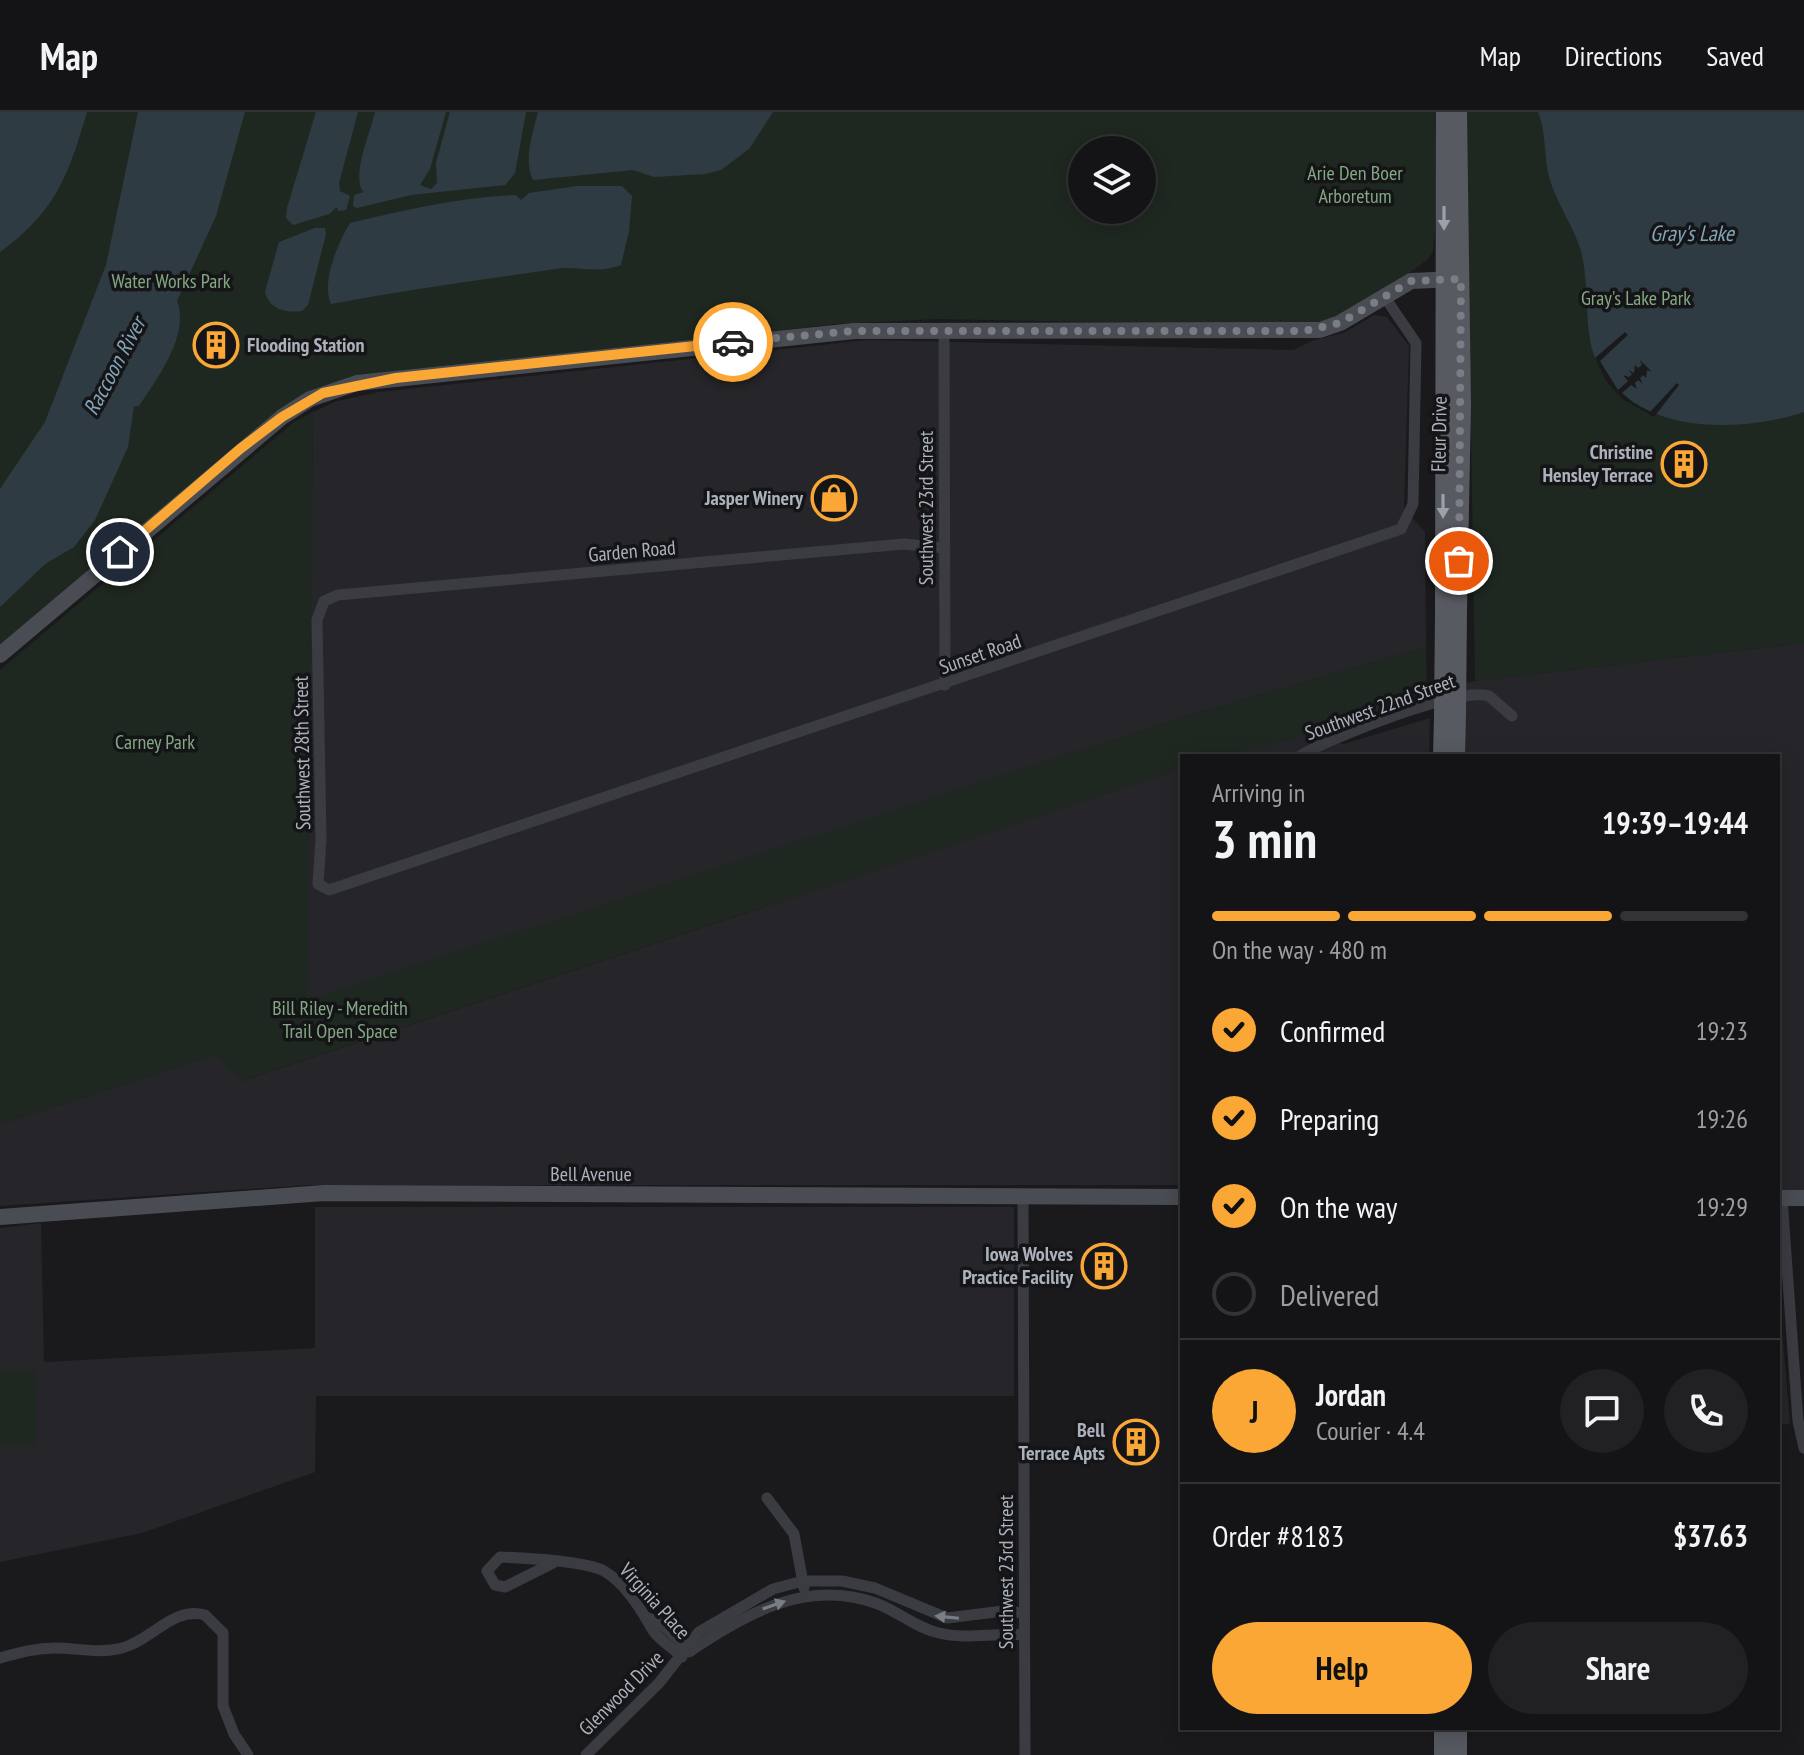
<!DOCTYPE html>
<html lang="en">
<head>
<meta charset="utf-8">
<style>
	body { margin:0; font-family:"PT Sans Narrow",sans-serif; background:#212123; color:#f1f3f6; height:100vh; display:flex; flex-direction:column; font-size:30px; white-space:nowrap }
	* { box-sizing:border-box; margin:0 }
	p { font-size:26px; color:#9d9ea1 }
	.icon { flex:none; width:44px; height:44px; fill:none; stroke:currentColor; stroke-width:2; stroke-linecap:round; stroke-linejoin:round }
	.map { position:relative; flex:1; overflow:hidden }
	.drawer { position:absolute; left:1180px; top:642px; width:600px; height:976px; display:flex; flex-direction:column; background:#141416; border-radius:0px; box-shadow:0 4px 20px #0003,0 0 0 2px #333335 }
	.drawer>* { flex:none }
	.fabs { position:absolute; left:1068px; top:24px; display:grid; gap:16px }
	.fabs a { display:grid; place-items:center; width:88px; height:88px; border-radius:50%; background:#141416; box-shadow:0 4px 20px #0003,0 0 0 2px #333335; font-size:40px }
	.pin { position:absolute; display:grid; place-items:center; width:68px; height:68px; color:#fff; margin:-34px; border:4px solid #fff; border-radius:50%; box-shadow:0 2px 8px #0007 }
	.courier { position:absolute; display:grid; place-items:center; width:80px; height:80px; margin:-40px; border:6px solid #faa735; border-radius:50%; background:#fff; color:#222; box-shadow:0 2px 10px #0007 }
	.summary em { font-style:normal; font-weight:700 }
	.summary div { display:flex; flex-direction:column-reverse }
	.summary { display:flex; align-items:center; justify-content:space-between; height:136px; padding:0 32px }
	h1 { font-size:52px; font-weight:700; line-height:60px }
	.bar { display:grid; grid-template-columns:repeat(4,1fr); gap:12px 8px; align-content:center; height:96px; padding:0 32px }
	.bar i { height:10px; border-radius:6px; background:#333335 }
	.bar .selected { background:#faa735 }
	.bar p { grid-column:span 4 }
	.line { display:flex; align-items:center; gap:20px; padding:0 32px; border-top:2px solid #333335 }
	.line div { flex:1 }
	.round { display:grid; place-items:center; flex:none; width:84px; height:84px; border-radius:42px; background:#212123 }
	ol { padding:0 32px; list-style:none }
	li { display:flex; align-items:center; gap:24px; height:88px }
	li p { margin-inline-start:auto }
	li .icon { padding:8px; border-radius:50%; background:#faa735; color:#111; stroke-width:4 }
	li:last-child { color:#9d9ea1 }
	li i { width:44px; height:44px; border:4px solid #333335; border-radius:50% }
	.primary-button { display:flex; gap:16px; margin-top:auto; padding:16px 32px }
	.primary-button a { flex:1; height:92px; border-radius:48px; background:#faa735; color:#111; font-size:32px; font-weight:700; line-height:92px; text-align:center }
	.primary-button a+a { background:#212123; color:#f1f3f6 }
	header { display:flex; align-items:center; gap:48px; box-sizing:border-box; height:112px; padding:0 40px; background:#141416; border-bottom:2px solid #333335 }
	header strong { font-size:38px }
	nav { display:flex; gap:44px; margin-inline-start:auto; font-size:28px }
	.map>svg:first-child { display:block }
	.built { fill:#26262a }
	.green { fill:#1f2820; fill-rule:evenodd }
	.water { fill:#2f3b42 }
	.pier { fill:#1a1a1d }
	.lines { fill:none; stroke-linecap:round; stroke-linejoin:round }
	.street { stroke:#3b3c42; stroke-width:11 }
	.secondary { stroke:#494c52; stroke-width:16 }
	.primary { stroke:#575a61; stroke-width:18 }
	.primary-bridge { stroke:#575a61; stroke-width:18 }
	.oneway { fill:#9ba0aa }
	.oneway2 { fill:#797d85 }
	.done { stroke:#797d84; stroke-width:8; stroke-dasharray:0 14.4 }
	.route { stroke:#faa735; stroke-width:10 }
	.labels { text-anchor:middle; stroke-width:7; stroke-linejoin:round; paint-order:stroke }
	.park-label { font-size:20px; fill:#83a883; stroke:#151518 }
	.poi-label { font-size:20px; font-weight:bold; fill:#acb2bc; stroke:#151518; text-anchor:end }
	.street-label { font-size:20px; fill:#acb2bc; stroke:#151518 }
	.water-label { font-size:22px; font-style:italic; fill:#82a4b8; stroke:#151518 }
</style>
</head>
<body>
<header>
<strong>Map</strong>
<nav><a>Map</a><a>Directions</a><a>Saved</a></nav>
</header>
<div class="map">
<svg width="1804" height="1643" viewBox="0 0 1804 1643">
	<rect width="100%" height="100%" fill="#1a1a1d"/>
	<g class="built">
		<path d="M 1374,203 L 1387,205 L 1409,234 L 1404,397 L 1425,420 L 1426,535 L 1177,607 L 306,889 L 313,300 L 337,289 L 379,280 L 868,228 L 1293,238 L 1314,228 L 1344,221 Z"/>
		<path d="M 1804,531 L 1804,1086 L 1778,1086 L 1778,644 L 1456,644 L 1457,601 L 1466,598 L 1466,571 L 1475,569 Z"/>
		<path d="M 1430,606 L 1429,644 L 1217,644 L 1310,622 L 1344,632 Z"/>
		<path d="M 1182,656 L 1182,1073 L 308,1073 L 0,1094 L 0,1012 L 215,943 L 242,969 Z"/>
		<path d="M 315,1095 L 1014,1095 L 1014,1284 L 316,1284 L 315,1360 L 142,1421 L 0,1450 L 0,1116 L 41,1111 L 44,1250 L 315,1236 Z"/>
		<path d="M 1778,1171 L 1790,1312 L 1778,1313 Z"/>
	</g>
	<g class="green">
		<path d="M 0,0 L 1439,0 L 1435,119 L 1433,139 L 1427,148 L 1359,197 L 1313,214 L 938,207 L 834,212 L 333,272 L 0,535 ZM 1082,38 L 1142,38 L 1142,98 L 1082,98 Z"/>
		<path d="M 1466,0 L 1804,0 L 1804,531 L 1475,569 Z"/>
		<path d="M 313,300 L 307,888 L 1177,607 L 1426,535 L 1427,587 C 1352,609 1260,644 1182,644 L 1182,656 L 241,969 L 215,943 L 0,1012 L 0,558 L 294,310 Z"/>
		<path d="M 0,1258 L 35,1258 L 36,1334 L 0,1334 Z"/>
	</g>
	<g class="water">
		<path d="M 0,0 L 87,0 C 68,64 56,99 0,140 Z"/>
		<path d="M 138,0 L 245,0 L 216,104 L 177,189 C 190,223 157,267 139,294 L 134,294 L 128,335 L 95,408 L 74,435 L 45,452 L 0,495 L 0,377 L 45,310 L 106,153 Z"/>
		<path d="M 316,0 L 358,0 L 339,71 L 340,79 L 350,84 L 346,98 L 338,99 L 337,95 L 329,102 L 293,113 L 286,106 L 287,96 Z"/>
		<path d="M 375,0 L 446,0 L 430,57 L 420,73 L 431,77 L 437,71 L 436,51 L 450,0 L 526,0 L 515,61 L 505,73 L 411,83 L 357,96 L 353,94 L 354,83 L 364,80 C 350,67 371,19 375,0 Z"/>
		<path d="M 538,0 L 773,0 L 749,37 L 721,58 L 705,62 L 654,65 L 633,58 L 533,68 C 523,47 533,21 538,0 Z"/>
		<path d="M 1538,0 L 1804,0 L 1804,300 C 1737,322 1632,323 1596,248 C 1583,219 1590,172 1581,139 C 1573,112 1554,88 1548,60 C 1544,40 1546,20 1538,0 Z"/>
		<path d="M 577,74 L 622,74 L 632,84 L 629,119 L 621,153 C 594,163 578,153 555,157 C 480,168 405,178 331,192 C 321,170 338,131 350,111 C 405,98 460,85 516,83 L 521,88 L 529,81 Z"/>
		<path d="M 315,116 L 325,116 L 326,122 L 308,193 L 302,199 C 286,201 270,198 265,180 L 279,130 Z"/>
	</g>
	<path class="pier" d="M 1625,220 L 1628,223 L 1600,249 L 1618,278 L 1628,269 L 1623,263 L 1629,265 L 1632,262 L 1628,258 L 1634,261 L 1635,253 L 1638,256 L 1642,253 L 1640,248 L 1652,260 L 1647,258 L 1646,266 L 1643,263 L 1640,266 L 1643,272 L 1638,268 L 1635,271 L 1637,277 L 1631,273 L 1622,281 L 1634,291 L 1650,300 L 1677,271 L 1679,273 L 1654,305 L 1622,287 L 1606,269 L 1595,246 Z"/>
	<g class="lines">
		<g class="street">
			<path d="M 944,219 L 945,573"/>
			<path d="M 944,436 L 904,432 L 338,483 L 324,489 L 317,508 L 321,728 L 318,772 L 329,778 L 1401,417 L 1413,392 L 1416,231 L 1384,184"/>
			<path d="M 1300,644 C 1329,626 1460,574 1489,584 L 1512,604"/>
			<path d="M 1023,1084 L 1025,1643"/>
			<path d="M 1782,1086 L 1798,1309 L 1804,1336"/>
			<path d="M 767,1386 L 794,1422 L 804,1476"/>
			<path d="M 553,1451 L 505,1475 L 495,1473 L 487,1459 L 500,1445 C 523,1446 586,1449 604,1459 C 625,1471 640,1496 651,1515 C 656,1526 673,1536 682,1545"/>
			<path d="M 648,1506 L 659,1510 L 691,1539"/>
			<path d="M 689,1540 C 746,1501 808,1466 878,1492 C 899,1500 916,1516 939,1521 C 967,1528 995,1520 1024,1523"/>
			<path d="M 0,1546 C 18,1541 35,1536 55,1536 C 78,1536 99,1542 122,1536 C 152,1528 173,1494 205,1503 L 223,1521 L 223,1594 L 234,1622 L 248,1643"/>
			<path d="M 586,1643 L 659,1571 L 699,1520 L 773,1477 L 803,1469 L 842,1469 L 875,1476 L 947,1506 L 1003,1499 L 1024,1501"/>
		</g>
		<g class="secondary">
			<path d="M 0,543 L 282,305 L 310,287 L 357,271 L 854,219 L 1320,218 L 1340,211 L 1411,169 L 1456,167"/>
			<path d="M 1778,1086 L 1804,1086"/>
			<path d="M 0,1105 L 324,1081 L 1182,1085"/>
		</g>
		<g class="primary">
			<path d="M 1458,498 L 1462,294 L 1458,0"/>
			<path d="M 1444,502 L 1445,0"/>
			<path d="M 1442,644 L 1443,605"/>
			<path d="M 1456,644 L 1457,601"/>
			<path d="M 1443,1616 L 1443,1643"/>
			<path d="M 1458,1616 L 1458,1643"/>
		</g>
		<g class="primary-bridge">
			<path d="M 1457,601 L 1458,498"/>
			<path d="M 1443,605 L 1444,502"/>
		</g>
	</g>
	<defs><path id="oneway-solid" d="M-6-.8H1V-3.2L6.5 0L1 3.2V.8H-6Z" transform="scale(2)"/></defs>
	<g class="oneway">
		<use href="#oneway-solid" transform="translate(1444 106) rotate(90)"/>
		<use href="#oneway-solid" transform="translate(1443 394) rotate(90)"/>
	</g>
	<g class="oneway2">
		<use href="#oneway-solid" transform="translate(774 1493) rotate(-19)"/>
		<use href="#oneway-solid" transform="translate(947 1505) rotate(-174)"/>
	</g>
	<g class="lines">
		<path class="done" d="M 733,230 L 854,219 L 1304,219 L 1340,211 L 1411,169 L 1461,167 L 1459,449"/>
		<path class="route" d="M 120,440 L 240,337 L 282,305 L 323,281 L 396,266 L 733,230"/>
	</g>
	<defs>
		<g id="building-ring" transform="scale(2.3)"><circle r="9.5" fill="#151518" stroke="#faa735" stroke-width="1.5"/><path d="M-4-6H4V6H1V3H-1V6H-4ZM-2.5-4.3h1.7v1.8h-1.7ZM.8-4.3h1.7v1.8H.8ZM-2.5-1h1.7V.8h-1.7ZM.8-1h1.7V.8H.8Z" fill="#faa735"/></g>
		<g id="shop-ring" transform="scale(2.3)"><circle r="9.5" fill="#151518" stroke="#faa735" stroke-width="1.5"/><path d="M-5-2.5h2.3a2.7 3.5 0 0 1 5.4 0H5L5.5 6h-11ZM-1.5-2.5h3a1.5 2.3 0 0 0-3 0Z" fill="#faa735"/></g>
	</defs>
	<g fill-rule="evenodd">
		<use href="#building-ring" x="216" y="233"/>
		<use href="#building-ring" x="1684" y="352"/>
		<use href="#shop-ring" x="834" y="386"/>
		<use href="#building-ring" x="1104" y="1154"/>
		<use href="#building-ring" x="1136" y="1330"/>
	</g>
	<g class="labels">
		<g class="park-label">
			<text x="1355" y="68">Arie Den Boer<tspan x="1355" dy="23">Arboretum</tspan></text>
			<text x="171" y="176">Water Works Park</text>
			<text x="1636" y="193">Gray's Lake Park</text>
			<text x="155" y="637">Carney Park</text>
			<text x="340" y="903">Bill Riley - Meredith<tspan x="340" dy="23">Trail Open Space</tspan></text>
		</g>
		<g class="poi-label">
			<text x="247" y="240" text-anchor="start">Flooding Station</text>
			<text x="1653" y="347">Christine<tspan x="1653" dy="23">Hensley Terrace</tspan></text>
			<text x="803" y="393">Jasper Winery</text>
			<text x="1073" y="1149">Iowa Wolves<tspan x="1073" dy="23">Practice Facility</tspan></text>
			<text x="1105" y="1325">Bell<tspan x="1105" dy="23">Terrace Apts</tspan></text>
		</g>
		<g class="street-label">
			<text transform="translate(1439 322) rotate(-89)" y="7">Fleur Drive</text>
			<text transform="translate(926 396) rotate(-90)" y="7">Southwest 23rd Street</text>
			<text transform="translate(632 439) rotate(-5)" y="7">Garden Road</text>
			<text transform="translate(980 542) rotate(-19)" y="7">Sunset Road</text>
			<text transform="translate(1380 595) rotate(-20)" y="7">Southwest 22nd Street</text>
			<text transform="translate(302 641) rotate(-91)" y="7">Southwest 28th Street</text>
			<text x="591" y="1069">Bell Avenue</text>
			<text transform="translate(1006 1460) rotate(-90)" y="7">Southwest 23rd Street</text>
			<text transform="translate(655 1489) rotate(48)" y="7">Virginia Place</text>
			<text transform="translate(621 1581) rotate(-45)" y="7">Glenwood Drive</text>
		</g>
		<g class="water-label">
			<text x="1692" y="129">Gray's Lake</text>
			<text transform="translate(114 254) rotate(-62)" y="8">Raccoon River</text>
		</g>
	</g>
</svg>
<div class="fabs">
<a><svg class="icon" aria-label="layers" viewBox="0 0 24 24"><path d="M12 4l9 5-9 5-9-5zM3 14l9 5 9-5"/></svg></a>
</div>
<div class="pin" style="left:1459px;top:449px;background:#ea580c"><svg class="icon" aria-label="bag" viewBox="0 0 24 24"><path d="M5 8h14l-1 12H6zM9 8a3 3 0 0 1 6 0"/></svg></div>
<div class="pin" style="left:120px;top:440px;background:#1f2937"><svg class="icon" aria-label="home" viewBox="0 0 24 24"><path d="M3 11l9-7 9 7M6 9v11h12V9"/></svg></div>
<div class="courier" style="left:733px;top:230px"><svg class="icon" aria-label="car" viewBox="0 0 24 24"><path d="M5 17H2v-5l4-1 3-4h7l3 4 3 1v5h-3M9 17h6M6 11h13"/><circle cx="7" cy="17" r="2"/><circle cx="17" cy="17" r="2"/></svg></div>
<section class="drawer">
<div class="summary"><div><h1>3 min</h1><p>Arriving in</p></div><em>19:39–19:44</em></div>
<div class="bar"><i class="selected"></i><i class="selected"></i><i class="selected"></i><i></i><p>On the way · 480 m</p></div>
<ol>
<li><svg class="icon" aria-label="check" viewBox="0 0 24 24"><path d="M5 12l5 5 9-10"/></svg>Confirmed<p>19:23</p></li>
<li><svg class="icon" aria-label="check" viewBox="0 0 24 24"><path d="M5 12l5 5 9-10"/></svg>Preparing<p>19:26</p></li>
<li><svg class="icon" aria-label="check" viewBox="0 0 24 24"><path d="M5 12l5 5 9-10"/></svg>On the way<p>19:29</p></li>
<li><i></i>Delivered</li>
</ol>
<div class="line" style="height:144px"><b class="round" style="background:#faa735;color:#111">J</b><div><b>Jordan</b><p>Courier · 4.4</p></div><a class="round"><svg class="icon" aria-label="chat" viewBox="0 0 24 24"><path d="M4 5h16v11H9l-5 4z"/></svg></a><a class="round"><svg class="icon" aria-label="phone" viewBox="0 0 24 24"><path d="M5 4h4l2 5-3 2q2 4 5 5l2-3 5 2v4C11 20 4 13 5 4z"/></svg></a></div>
<div class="line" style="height:104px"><div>Order #8183</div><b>$37.63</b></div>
<div class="primary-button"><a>Help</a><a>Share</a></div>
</section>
</div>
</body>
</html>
